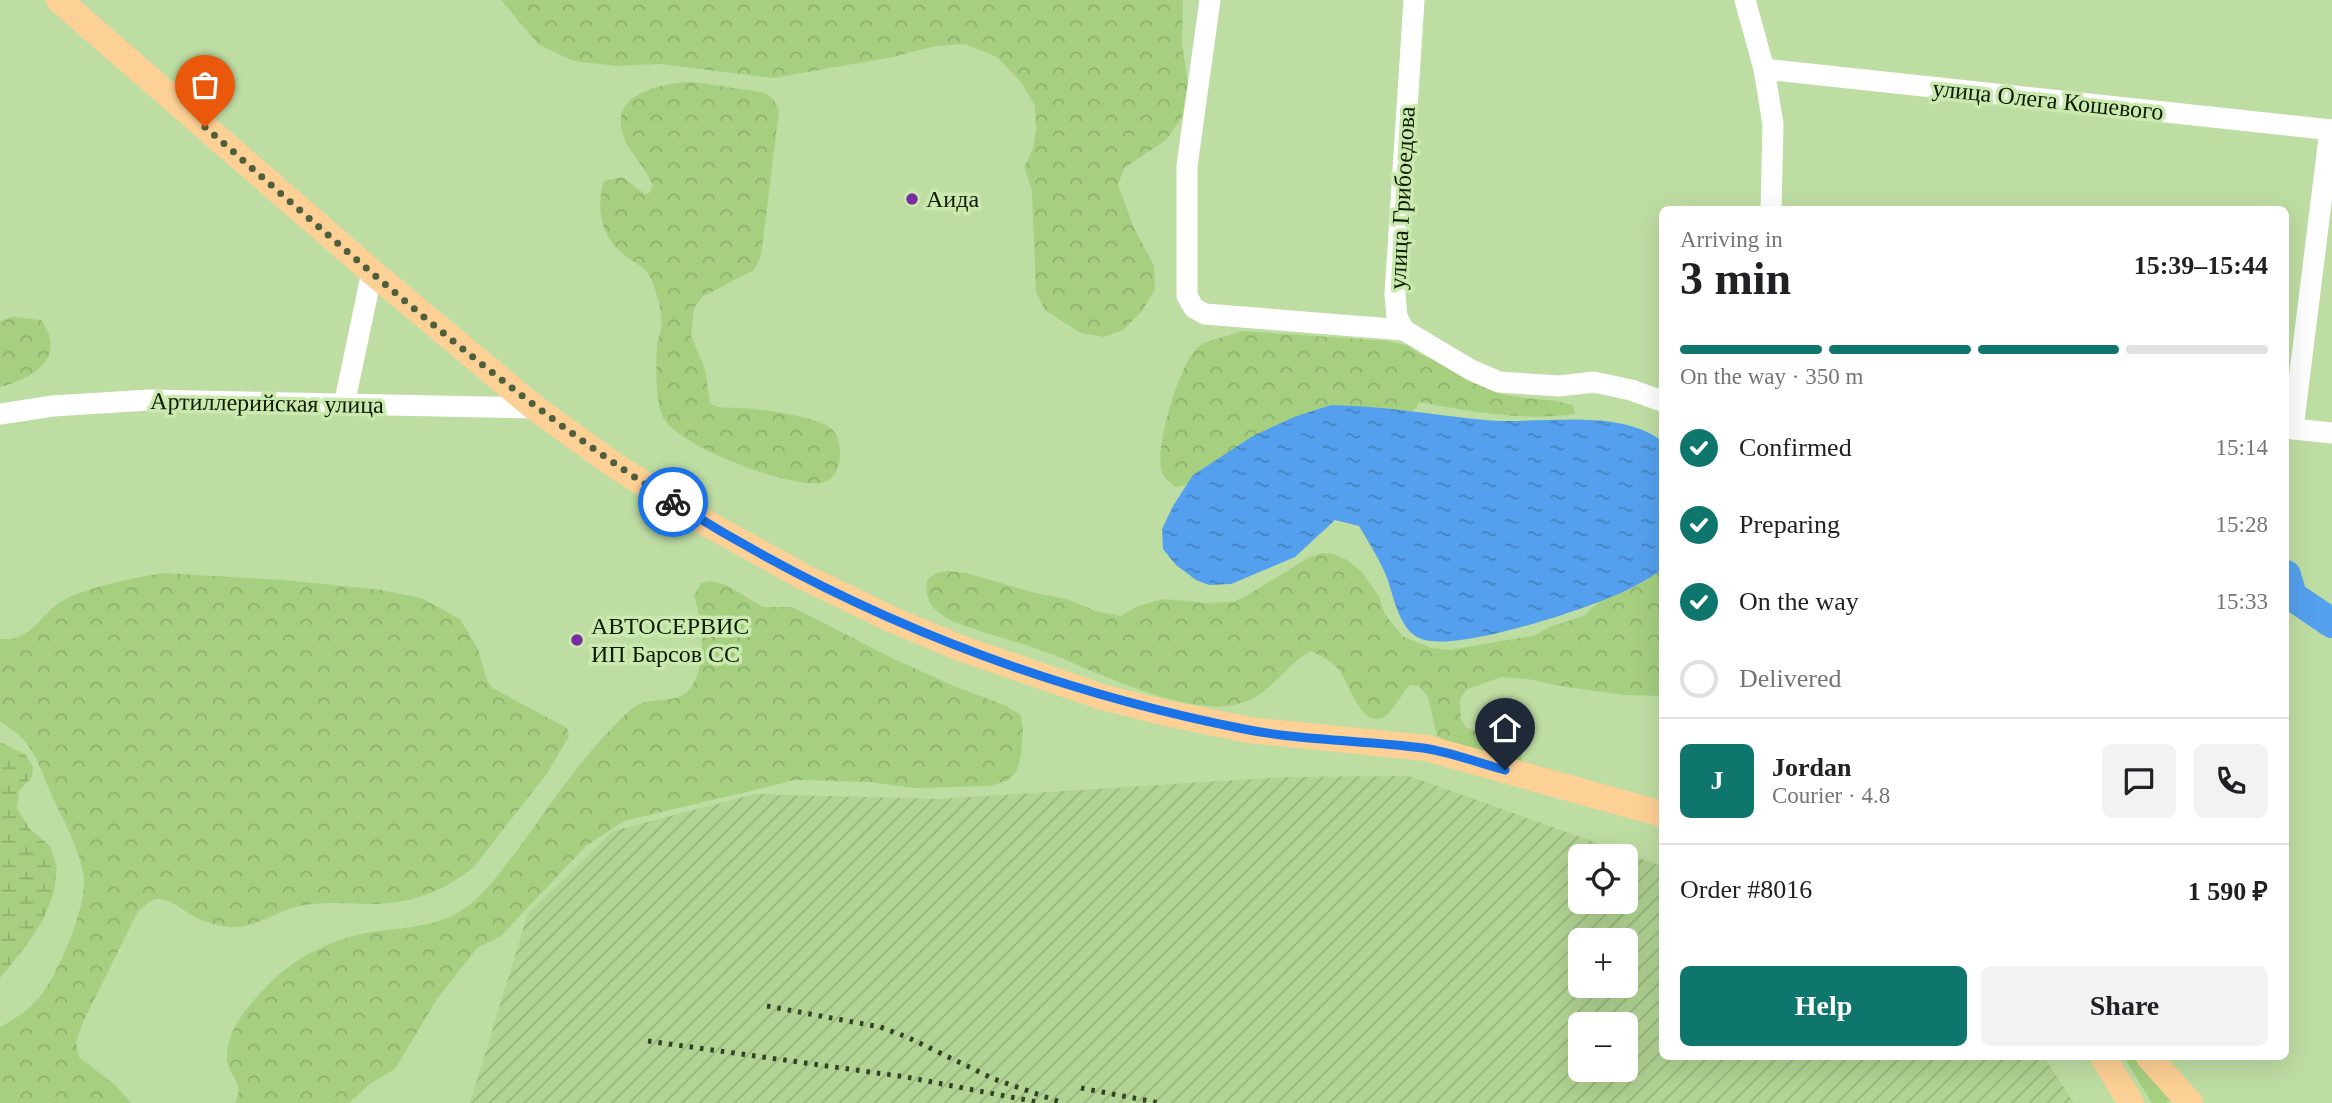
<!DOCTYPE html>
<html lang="en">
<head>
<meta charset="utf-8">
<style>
	body { margin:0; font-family:Georgia,serif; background:#f2f2f2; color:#202124; height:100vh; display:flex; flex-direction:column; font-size:26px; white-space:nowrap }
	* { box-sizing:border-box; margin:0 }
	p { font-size:23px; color:#757577 }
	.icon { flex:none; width:38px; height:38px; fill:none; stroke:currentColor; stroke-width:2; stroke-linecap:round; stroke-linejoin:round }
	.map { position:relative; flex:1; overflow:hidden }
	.drawer { position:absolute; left:1659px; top:206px; width:630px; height:854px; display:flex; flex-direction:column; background:#fff; border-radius:10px; box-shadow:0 7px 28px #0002 }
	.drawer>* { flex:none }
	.buttons { position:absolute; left:1568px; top:844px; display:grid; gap:14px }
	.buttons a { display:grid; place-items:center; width:70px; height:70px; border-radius:10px; background:#fff; box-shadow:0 7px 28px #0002; font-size:35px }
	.pin { position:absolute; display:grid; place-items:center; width:60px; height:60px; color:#fff; margin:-72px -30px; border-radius:50% 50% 50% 0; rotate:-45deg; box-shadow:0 0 7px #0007 }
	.pin .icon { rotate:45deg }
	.courier { position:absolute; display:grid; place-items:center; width:70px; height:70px; margin:-35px; border:5px solid #1a73e8; border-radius:50%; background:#fff; color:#222; box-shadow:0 2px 9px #0007 }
	.headline em { font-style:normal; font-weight:600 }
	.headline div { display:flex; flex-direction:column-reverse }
	.headline { display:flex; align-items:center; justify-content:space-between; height:119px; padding:0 21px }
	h1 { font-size:46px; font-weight:600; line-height:52px }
	.bar { display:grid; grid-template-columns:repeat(4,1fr); gap:10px 7px; align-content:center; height:84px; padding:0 21px }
	.bar i { height:9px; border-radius:5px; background:#e0e0e0 }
	.bar .active { background:#0f766e }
	.bar p { grid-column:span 4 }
	.line { display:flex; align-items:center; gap:18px; padding:0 21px; border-top:2px solid #e0e0e0 }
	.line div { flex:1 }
	.round { display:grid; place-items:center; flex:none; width:74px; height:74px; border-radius:10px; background:#f2f2f2 }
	ol { padding:0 21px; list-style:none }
	li { display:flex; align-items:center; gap:21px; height:77px }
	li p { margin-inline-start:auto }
	li .icon { padding:7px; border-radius:50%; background:#0f766e; color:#fff; stroke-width:4 }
	li:last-child { color:#757577 }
	li i { width:38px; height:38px; border:4px solid #e0e0e0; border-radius:50% }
	.primary-button { display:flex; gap:14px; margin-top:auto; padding:14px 21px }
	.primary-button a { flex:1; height:80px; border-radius:10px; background:#0f766e; color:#fff; font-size:28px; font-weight:600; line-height:80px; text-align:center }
	.primary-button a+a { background:#f2f2f2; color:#202124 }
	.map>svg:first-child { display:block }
	.industrial { fill:url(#industrial-furrows); fill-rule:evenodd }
	.grass { fill:#a6cf80 }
	.forest { fill:url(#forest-crowns) }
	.wetland { fill:url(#wetland-marsh) }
	.water { fill:url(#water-ripples) }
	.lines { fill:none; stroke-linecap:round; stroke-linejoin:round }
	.river { stroke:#54a0ee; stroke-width:30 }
	.minor { stroke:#fff; stroke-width:21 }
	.major { stroke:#fdd095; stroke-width:26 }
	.rail { stroke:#334225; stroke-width:5; stroke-dasharray:3.5 7; stroke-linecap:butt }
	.done { stroke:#4d5f3c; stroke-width:7; stroke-dasharray:0 12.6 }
	.route { stroke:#1a73e8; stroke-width:9 }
	.poi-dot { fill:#772c9f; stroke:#caeaaf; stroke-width:2.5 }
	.labels { text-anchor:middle; stroke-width:7; stroke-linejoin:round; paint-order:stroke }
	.street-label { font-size:24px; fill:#101b05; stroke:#caeaaf }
	.poi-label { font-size:24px; fill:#101b05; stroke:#caeaaf; text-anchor:start }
</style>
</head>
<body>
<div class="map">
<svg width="2332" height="1103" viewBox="0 0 2332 1103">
	<defs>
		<pattern id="industrial-furrows" width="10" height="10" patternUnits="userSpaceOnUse" patternTransform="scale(1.75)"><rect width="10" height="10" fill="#b1d393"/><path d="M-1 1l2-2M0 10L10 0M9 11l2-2" fill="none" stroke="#97b57d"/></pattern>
		<pattern id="forest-crowns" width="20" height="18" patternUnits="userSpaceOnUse" patternTransform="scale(1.75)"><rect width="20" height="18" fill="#a6cf80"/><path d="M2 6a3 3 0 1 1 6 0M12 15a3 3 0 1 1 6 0" fill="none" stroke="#8eb16d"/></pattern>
		<pattern id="wetland-marsh" width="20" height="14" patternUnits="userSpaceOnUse" patternTransform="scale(1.75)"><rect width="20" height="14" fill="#a6cf80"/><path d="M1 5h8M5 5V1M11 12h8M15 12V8" fill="none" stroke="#8eb16d"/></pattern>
		<pattern id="water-ripples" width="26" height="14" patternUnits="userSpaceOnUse" patternTransform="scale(1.75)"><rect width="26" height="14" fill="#54a0ee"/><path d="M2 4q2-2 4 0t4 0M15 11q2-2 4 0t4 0" fill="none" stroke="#4482bf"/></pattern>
	</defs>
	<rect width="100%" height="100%" fill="#bedda3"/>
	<path class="industrial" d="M 1409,776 L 1662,866 L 1662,1057 L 2044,1057 L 2074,1103 L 470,1103 L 528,913 L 613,831 L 755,794 L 939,799 L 1284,777 ZM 1580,856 L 1626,856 L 1626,901 L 1580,901 ZM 1580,940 L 1626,940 L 1626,985 L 1580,985 ZM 1580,1024 L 1626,1024 L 1626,1069 L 1580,1069 Z"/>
	<path class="grass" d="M 2124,1057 L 2136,1057 L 2172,1100 L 2166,1103 L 2152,1103 Z"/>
	<g class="forest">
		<path d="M 501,0 L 1183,0 L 1182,43 L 1188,84 L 1182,118 L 1166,140 L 1124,168 L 1118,185 L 1134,228 L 1154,266 L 1155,289 L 1142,311 L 1123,330 L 1104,337 L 1081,333 L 1045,310 L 1036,292 L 1032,190 L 1024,167 L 1033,149 L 1036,130 L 1035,106 L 1021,82 L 997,57 L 965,44 L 935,46 L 893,57 L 773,78 L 660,64 L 617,66 L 573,61 L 538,44 Z"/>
		<path d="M 693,82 L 761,92 C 772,95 775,101 779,111 L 761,256 L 754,270 L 702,297 L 694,308 L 691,336 L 705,369 L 710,403 C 721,410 728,407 741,408 C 760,409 814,416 829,427 C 838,433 840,444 840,455 C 840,467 835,480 821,483 C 789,488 677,446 663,417 C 655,402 656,361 657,343 C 658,338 661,333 661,328 C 664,313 657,296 652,281 C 647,266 633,263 622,253 C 600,236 596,205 604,181 L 622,177 L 645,194 L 649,193 L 653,186 C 647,169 632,156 625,140 C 605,94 660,83 693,82 Z"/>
		<path d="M 12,317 L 41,320 C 68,358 33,378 0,387 L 0,321 Z"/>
		<path d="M 1241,331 L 1388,341 L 1409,346 L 1420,354 C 1447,366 1474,385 1503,394 C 1526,400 1550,398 1573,405 L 1575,414 C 1524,421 1470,412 1420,402 L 1400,428 L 1197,483 L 1175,487 C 1172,483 1166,479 1163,475 C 1152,453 1179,367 1196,349 C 1207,338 1227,338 1241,331 Z"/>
		<path d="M 1662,539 L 1662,696 L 1624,695 L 1560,686 L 1528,679 L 1501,677 L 1466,690 L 1460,699 L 1461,720 L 1467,728 L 1517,742 L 1523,751 L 1521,761 L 1449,743 L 1437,736 L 1428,697 L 1419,686 L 1410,685 C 1401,694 1393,713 1382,718 C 1361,728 1348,680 1338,669 C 1331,660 1321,656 1311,651 C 1283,666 1271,696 1238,704 C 1188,717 1101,674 1054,655 C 1020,642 985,634 952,621 C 934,611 924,602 927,580 L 936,573 L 948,571 L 966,573 L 1035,593 L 1066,599 L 1099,612 L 1121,616 L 1138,606 L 1164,599 L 1206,603 L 1233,602 L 1246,596 L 1308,558 L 1322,553 L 1334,554 L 1347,560 L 1361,571 L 1379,596 L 1384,613 L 1402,636 L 1431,648 L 1450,650 L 1536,635 L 1549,627 L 1584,616 Z"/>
		<path d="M 162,573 L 284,580 L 381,590 L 421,598 L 460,619 L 478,649 L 487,680 L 492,688 L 567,728 L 569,736 L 548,772 L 474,867 C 440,894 407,905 365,904 C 345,903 325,902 305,905 C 278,909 257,929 228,927 C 216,925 203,922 193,916 C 182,910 172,899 159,899 C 150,899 143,907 137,913 L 83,1022 L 76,1042 L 79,1057 L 115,1085 L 131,1103 L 0,1103 L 0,1027 C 16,1019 31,1008 42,994 C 59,971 86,908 84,879 C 81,850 63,820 51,794 C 37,762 34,740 0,722 L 0,639 C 31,643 40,614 62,601 C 89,586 132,579 162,573 Z"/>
		<path d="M 710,581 L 726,585 L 763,607 L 792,607 L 892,658 L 949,684 L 1006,706 L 1021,715 L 1023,729 L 1021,756 L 1016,772 L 1007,781 L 989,786 L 915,788 L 869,782 L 795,780 L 624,821 L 586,846 L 501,936 L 477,948 L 437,999 L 395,1069 L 371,1083 L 349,1103 L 235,1103 C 246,1083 228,1076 227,1059 C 226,1030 248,1006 267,986 C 295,956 338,936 379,931 C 408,927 440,926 465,908 C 487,893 502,869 518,849 C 550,806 581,757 620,720 C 625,715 630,709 636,706 C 652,696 678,705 690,689 C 708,664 703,623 694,596 L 701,583 Z"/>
	</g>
	<path class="wetland" d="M 0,742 L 25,754 L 33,767 L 32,777 L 19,791 L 17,808 L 30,829 L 50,846 L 57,867 L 54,892 L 43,920 L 26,946 L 0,978 Z"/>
	<path class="water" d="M 1331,405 C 1383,406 1434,415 1485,420 C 1540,425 1616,407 1662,441 L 1662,570 C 1642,583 1619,595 1596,603 C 1562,616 1450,653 1419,638 C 1397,627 1394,594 1385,573 C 1378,557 1368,541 1359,526 L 1335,520 L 1295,557 L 1231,584 L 1209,585 L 1196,580 L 1176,565 L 1163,549 L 1162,529 L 1173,506 L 1193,475 L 1253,436 L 1294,417 Z"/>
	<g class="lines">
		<path class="river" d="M 2286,575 L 2292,596 L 2332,623"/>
		<g class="minor">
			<path d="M 1210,0 L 1187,166 L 1187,296 L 1194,308 L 1205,314 L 1404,330"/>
			<path d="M 1414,0 L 1395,294 L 1397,317 L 1404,330 L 1471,370 L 1499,382 L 1559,386 L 1594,382 L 1631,390 L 1662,401"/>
			<path d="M 1745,0 L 1764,69 L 1773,124 L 1771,210"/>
			<path d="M 1764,69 L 2332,130"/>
			<path d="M 2330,130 L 2293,429 L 2332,433"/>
			<path d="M 344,405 L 372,272"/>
			<path d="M 0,414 L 53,406 L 149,400 L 535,408"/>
		</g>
		<g class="major">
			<path d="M 59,0 L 372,272 L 535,408 L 614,465 L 708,524 L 804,577 L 893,620 L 960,648 L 1102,697 L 1166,713 L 1249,730 L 1426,748 L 1662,814"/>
			<path d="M 2103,1057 L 2131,1103"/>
			<path d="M 2149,1057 L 2190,1103"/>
		</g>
		<g class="rail">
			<path d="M 767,1006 L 880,1027 L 907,1037 L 994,1079 L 1063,1103"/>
			<path d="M 648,1041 L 906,1077 L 1042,1103"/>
			<path d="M 1081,1088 L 1160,1103"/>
		</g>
	</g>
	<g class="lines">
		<path class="done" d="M 205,127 C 355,258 504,395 673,502"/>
		<path class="route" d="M 673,502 C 848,613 1042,689 1244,729 C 1303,741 1364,740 1423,748 C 1451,752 1478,763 1505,770"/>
	</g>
	<g class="poi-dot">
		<circle cx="912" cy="199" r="7"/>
		<circle cx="577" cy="640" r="7"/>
	</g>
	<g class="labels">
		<g class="street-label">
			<text transform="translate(2048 100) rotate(6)" y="8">улица Олега Кошевого</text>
			<text transform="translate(1402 198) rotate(-87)" y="8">улица Грибоедова</text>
			<text transform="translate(267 403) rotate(1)" y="8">Артиллерийская улица</text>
		</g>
		<g class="poi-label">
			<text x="926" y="207">Аида</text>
			<text x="591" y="634">АВТОСЕРВИС<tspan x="591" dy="28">ИП Барсов СС</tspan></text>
		</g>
	</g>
</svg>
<div class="buttons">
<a><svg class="icon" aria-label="locate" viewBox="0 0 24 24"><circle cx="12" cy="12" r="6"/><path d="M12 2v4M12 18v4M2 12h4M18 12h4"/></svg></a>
<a>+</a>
<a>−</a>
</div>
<div class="pin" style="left:205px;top:127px;background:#ea580c"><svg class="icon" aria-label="bag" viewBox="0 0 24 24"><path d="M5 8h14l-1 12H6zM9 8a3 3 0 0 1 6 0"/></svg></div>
<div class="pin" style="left:1505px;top:770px;background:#1f2937"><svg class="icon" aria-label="home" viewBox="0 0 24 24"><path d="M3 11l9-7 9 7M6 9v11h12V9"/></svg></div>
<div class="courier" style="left:673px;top:502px"><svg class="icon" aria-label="bike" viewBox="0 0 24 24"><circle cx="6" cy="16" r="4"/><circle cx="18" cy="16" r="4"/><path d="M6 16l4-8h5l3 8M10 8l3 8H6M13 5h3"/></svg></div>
<section class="drawer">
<div class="headline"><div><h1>3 min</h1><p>Arriving in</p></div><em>15:39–15:44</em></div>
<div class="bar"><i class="active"></i><i class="active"></i><i class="active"></i><i></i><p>On the way · 350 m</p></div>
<ol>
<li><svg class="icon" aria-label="check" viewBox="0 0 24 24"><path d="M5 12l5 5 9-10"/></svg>Confirmed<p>15:14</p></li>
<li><svg class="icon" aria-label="check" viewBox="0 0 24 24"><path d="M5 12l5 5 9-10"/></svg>Preparing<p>15:28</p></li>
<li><svg class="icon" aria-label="check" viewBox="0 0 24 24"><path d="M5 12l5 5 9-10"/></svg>On the way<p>15:33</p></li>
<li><i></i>Delivered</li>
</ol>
<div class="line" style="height:126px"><b class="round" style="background:#0f766e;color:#fff">J</b><div><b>Jordan</b><p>Courier · 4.8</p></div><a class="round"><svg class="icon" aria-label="chat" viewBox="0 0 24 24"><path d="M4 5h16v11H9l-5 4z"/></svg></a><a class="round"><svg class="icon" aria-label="phone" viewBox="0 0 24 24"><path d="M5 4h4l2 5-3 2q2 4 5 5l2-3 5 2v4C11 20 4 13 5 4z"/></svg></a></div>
<div class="line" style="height:91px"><div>Order #8016</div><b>1 590 ₽</b></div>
<div class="primary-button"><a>Help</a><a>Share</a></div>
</section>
</div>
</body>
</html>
